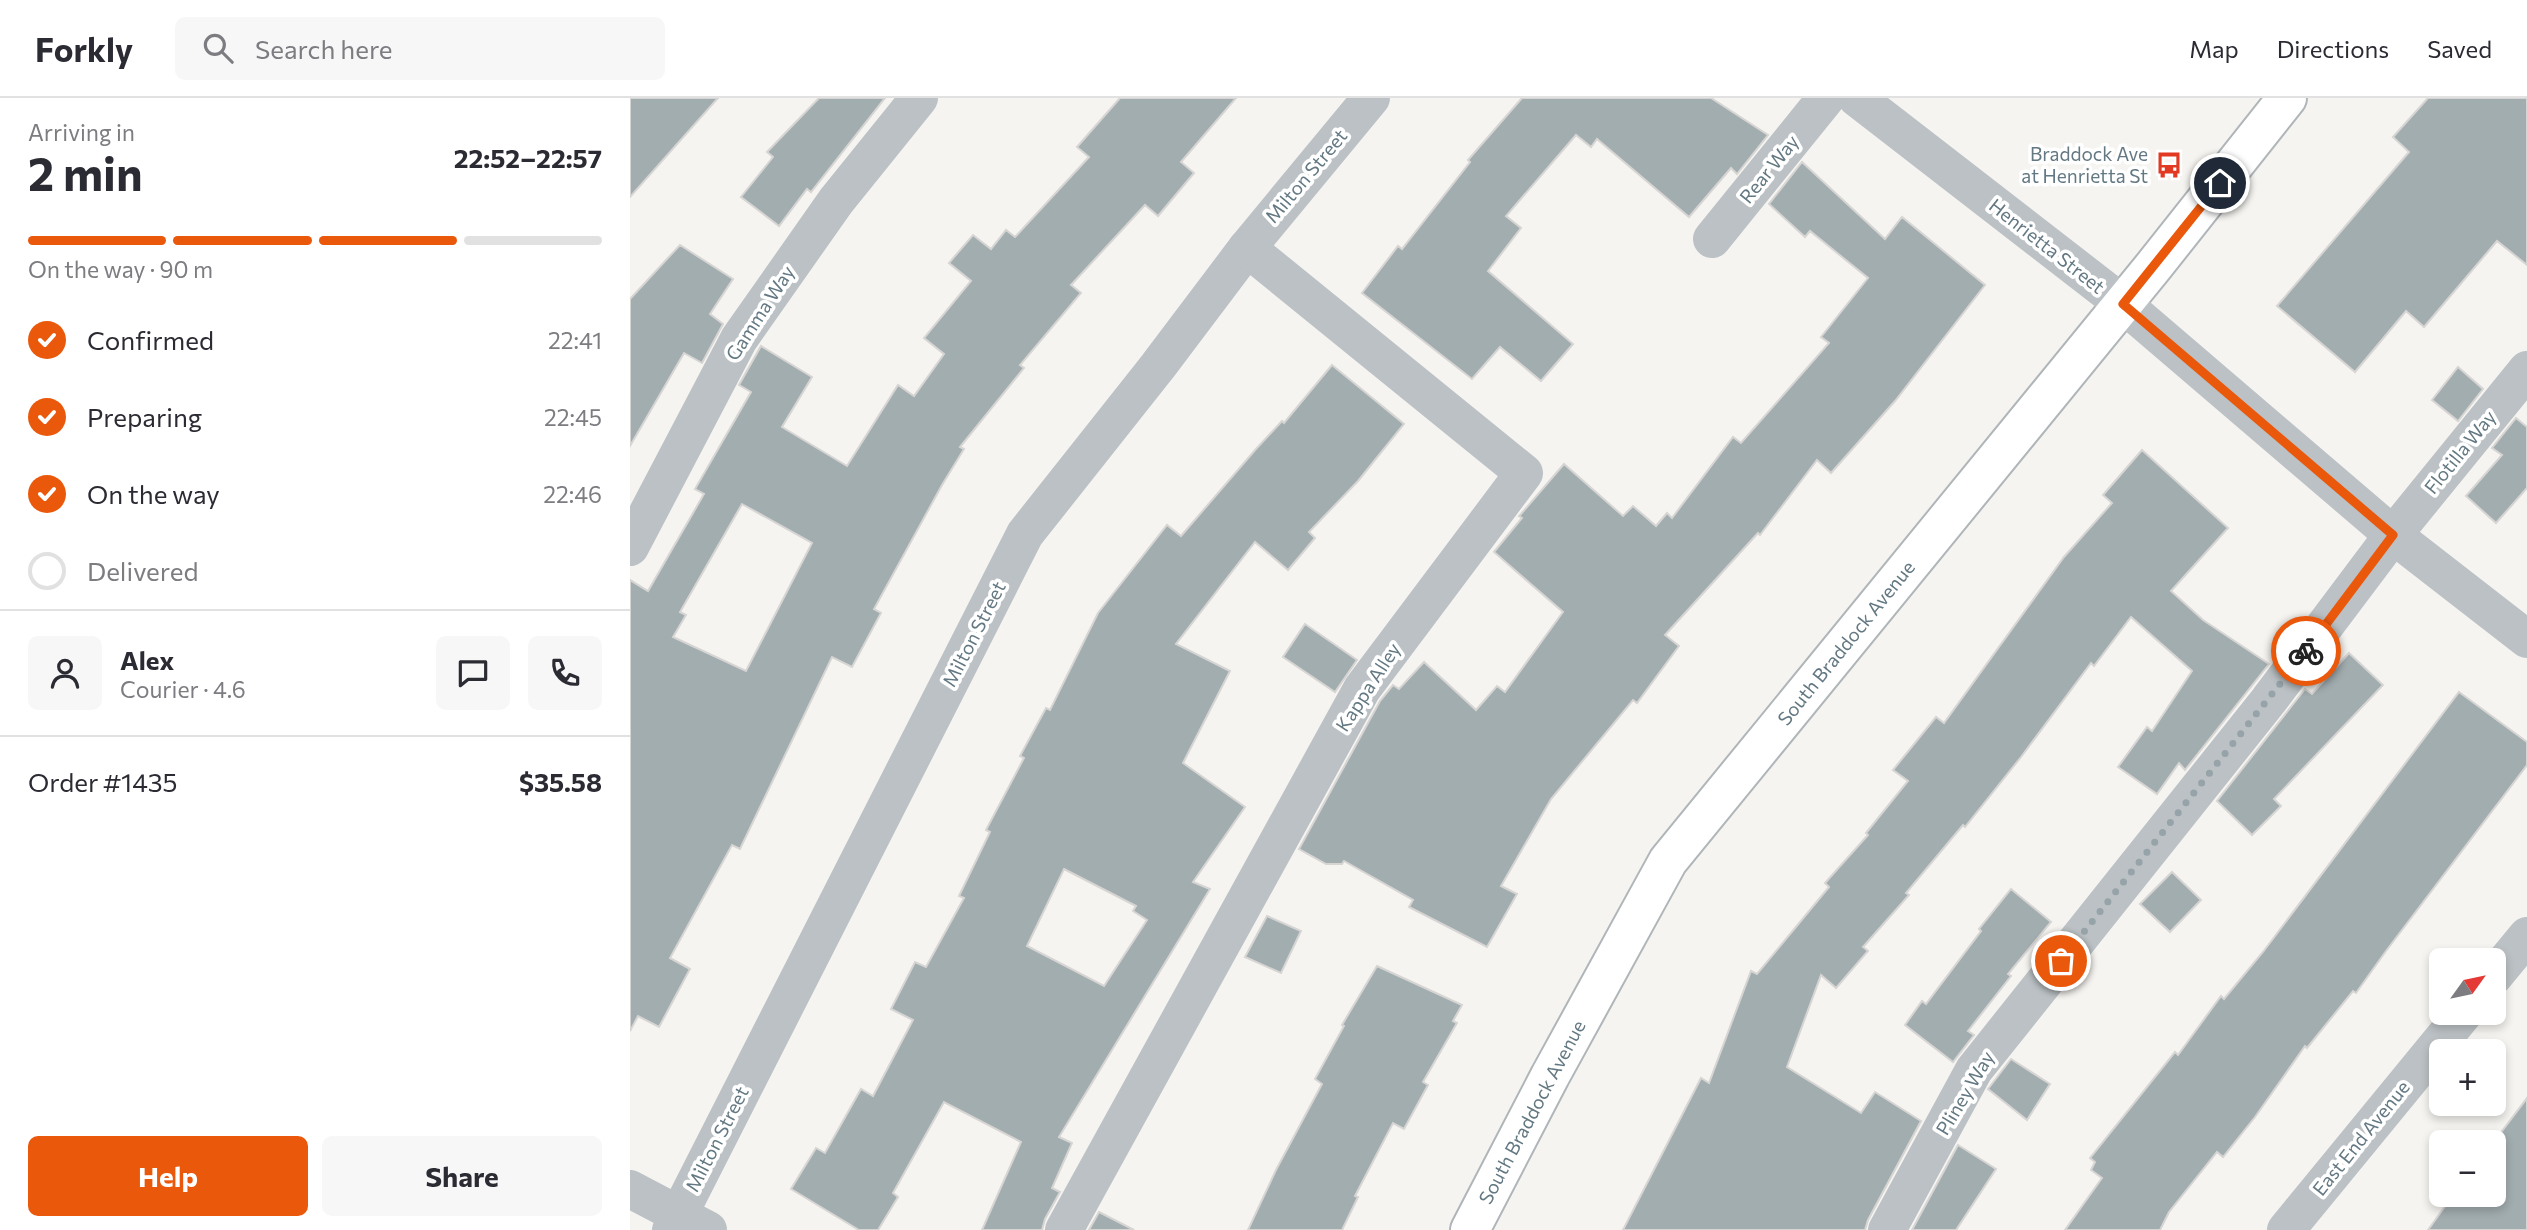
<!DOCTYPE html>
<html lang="en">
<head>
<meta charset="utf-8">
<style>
	body { margin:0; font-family:Commissioner,sans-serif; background:#f7f7f7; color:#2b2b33; height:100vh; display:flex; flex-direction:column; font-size:26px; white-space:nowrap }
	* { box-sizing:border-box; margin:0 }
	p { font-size:23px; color:#7c7c81 }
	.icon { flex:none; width:38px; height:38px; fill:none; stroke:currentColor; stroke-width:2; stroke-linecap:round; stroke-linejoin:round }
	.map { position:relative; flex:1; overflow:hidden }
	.side { display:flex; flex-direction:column; background:#fff; width:630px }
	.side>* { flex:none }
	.needle { width:46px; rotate:57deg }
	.buttons { position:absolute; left:1799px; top:850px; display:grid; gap:14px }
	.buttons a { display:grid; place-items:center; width:77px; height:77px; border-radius:10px; background:#fff; box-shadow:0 4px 10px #0003; font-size:35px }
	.pin { position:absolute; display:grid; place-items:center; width:60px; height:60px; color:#fff; margin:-30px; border:4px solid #fff; border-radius:50%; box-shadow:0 2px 7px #0007 }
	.courier { position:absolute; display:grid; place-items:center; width:70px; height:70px; margin:-35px; border:5px solid #ea580c; border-radius:50%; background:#fff; color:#222; box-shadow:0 2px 9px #0007 }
	.head em { font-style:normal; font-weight:700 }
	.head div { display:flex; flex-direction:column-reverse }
	.head { display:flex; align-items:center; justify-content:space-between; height:119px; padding:0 28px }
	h1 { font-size:46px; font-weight:700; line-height:52px }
	.bar { display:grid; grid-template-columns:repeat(4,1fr); gap:10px 7px; align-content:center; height:84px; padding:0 28px }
	.bar i { height:9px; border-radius:5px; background:#e1e1e2 }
	.bar .current { background:#ea580c }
	.bar p { grid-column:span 4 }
	.line { display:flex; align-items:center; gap:18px; padding:0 28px; border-top:2px solid #e1e1e2 }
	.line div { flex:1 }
	.round { display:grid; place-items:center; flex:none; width:74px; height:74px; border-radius:10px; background:#f7f7f7 }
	ol { padding:0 28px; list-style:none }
	li { display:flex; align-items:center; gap:21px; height:77px }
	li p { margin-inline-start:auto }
	li .icon { padding:7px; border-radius:50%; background:#ea580c; color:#fff; stroke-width:4 }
	li:last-child { color:#7c7c81 }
	li i { width:38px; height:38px; border:4px solid #e1e1e2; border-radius:50% }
	.button { display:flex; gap:14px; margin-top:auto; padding:14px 28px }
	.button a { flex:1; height:80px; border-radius:10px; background:#ea580c; color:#fff; font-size:28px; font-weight:700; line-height:80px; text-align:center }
	.button a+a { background:#f7f7f7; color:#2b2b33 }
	header { display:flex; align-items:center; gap:42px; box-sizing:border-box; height:98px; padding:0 35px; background:#fff; border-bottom:2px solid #e1e1e2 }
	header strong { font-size:33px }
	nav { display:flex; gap:38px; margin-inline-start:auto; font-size:24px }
	.search { width:490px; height:63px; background:#f7f7f7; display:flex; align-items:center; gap:18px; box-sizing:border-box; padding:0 24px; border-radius:10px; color:#7c7c81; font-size:26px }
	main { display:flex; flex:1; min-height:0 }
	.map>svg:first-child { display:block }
	.building { fill:#a2adb0; stroke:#d6d5d3; stroke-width:2; fill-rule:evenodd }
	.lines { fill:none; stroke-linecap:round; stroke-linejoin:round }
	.major-casing { stroke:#afb5b8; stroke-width:42 }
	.minor { stroke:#bbc1c4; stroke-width:38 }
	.major { stroke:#fff; stroke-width:38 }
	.done { stroke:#96a3a8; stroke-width:7; stroke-dasharray:0 12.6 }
	.route { stroke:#ea580c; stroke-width:9 }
	.labels { text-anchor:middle; stroke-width:7; stroke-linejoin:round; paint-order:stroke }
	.poi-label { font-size:19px; fill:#637882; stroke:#fff; text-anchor:end }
	.street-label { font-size:19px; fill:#637882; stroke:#fff }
</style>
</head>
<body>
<header>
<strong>Forkly</strong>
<div class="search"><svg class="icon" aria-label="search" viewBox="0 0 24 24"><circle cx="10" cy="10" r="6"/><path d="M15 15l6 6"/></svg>Search here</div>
<nav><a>Map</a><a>Directions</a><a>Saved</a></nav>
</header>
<main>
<section class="side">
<div class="head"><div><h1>2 min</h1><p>Arriving in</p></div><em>22:52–22:57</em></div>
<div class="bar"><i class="current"></i><i class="current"></i><i class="current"></i><i></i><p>On the way · 90 m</p></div>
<ol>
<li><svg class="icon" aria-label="check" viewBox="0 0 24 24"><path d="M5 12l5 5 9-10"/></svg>Confirmed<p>22:41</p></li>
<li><svg class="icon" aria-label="check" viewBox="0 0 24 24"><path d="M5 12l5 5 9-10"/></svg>Preparing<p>22:45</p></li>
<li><svg class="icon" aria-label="check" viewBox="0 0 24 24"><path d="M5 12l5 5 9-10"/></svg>On the way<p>22:46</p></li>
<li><i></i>Delivered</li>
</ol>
<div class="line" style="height:126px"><a class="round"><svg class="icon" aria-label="person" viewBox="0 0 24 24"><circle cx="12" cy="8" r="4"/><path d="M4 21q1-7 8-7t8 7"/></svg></a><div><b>Alex</b><p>Courier · 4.6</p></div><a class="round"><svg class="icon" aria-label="chat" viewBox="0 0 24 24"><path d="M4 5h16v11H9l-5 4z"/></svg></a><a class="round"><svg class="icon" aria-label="phone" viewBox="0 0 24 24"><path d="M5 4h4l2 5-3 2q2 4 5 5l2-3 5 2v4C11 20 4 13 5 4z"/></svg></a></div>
<div class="line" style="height:91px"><div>Order #1435</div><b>$35.58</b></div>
<div class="button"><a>Help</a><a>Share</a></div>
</section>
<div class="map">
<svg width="1897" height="1132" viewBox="0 0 1897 1132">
	<rect width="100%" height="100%" fill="#f5f4f0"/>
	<g class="building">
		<path d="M 0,0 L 88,0 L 0,99 Z"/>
		<path d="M 189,0 L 255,0 L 181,94 L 177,91 L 149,128 L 111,99 L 143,59 L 137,54 Z"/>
		<path d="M 490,0 L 606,0 L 551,64 L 564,75 L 528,118 L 515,107 L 441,187 L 451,195 L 390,267 L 394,270 L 330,349 L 334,351 L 312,387 L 244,511 L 251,515 L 222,569 L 202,559 L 110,751 L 102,747 L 40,860 L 60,871 L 29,929 L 8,918 L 0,933 L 0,482 L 18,493 L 74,396 L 65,391 L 121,294 L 109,287 L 131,248 L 182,279 L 152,329 L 217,368 L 268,287 L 284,298 L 314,256 L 294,240 L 341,183 L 319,165 L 343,137 L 361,151 L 376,132 L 385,139 L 459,59 L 447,49 ZM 112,406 L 182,445 L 116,573 L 43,539 L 56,517 L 50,514 Z"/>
		<path d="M 892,0 L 1081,0 L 1138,37 L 1107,76 L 1101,70 L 1059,119 L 967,41 L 961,49 L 946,37 L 876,118 L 891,130 L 858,173 L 943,246 L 911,283 L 870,249 L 842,281 L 732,195 L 768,148 L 772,151 L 840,64 L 838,62 Z"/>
		<path d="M 1798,0 L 1897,0 L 1897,167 L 1867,143 L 1794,229 L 1776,213 L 1725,274 L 1647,208 L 1779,54 L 1763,39 Z"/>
		<path d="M 1172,64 L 1255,141 L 1272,119 L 1355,187 L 1265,303 L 1201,375 L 1187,362 L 1130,437 L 1128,435 L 1035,537 L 1049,548 L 1007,605 L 1003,602 L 921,701 L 871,788 L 887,796 L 857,849 L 779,809 L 783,802 L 714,763 L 712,766 L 696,766 L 669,751 L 750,603 L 763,587 L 769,591 L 794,564 L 846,612 L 867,588 L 875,594 L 933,514 L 864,454 L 892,420 L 889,418 L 891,416 L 934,366 L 993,418 L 1003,408 L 1026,428 L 1037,415 L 1042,420 L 1103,339 L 1111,345 L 1199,245 L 1191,239 L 1238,180 L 1180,133 L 1175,139 L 1139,106 Z"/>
		<path d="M 50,147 L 103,181 L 80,216 L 93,226 L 72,265 L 54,255 L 0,348 L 0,201 Z"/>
		<path d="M 702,267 L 774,326 L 728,383 L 679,434 L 685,440 L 658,472 L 625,444 L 546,546 L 600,573 L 553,665 L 615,709 L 563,784 L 580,791 L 429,1039 L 442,1045 L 422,1090 L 430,1094 L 415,1121 L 412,1132 L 352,1132 L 391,1044 L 314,1004 L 263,1095 L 268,1099 L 248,1132 L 229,1132 L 161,1091 L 186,1050 L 195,1055 L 231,991 L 243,998 L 283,922 L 261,911 L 285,864 L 296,869 L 334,800 L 329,798 L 360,734 L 356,732 L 394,660 L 390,658 L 416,610 L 420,612 L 468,515 L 537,427 L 551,438 L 626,351 L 652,323 L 654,325 ZM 434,771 L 506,808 L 503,813 L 517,822 L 474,888 L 397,848 Z"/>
		<path d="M 1828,269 L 1853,291 L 1828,323 L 1802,302 Z"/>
		<path d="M 1886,320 L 1897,329 L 1897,390 L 1866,425 L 1836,398 L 1872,357 L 1862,350 Z"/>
		<path d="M 1512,352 L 1598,430 L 1541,493 L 1573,522 L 1639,566 L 1555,672 L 1549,665 L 1527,696 L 1488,669 L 1517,629 L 1522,633 L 1562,573 L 1501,519 L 1464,568 L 1461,565 L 1391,659 L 1335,729 L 1333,727 L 1276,795 L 1279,797 L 1233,849 L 1238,853 L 1206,890 L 1191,877 L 1157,969 L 1231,1015 L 1245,994 L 1291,1023 L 1238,1122 L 1235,1132 L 993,1132 L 1071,980 L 1079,985 L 1121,873 L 1127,876 L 1199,789 L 1195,785 L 1238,737 L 1236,735 L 1278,683 L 1263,672 L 1306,619 L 1314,625 L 1434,459 L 1482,405 L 1473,397 Z"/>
		<path d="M 675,526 L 727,562 L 705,594 L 653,559 Z"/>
		<path d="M 1719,555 L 1753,587 L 1644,701 L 1651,708 L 1622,737 L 1587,703 L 1675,591 L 1682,596 Z"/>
		<path d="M 1829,594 L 1897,644 L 1897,667 L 1756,853 L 1726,895 L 1723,893 L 1677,950 L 1675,948 L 1625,1019 L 1593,1059 L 1587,1054 L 1539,1114 L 1530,1132 L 1435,1132 L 1472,1080 L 1461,1072 L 1465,1064 L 1460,1060 L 1545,954 L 1548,957 L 1591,898 L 1594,901 L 1633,854 Z"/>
		<path d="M 1542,774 L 1571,802 L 1540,834 L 1510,806 Z"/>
		<path d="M 1381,791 L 1421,824 L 1378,876 L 1381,878 L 1338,933 L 1344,937 L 1323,964 L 1275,927 L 1292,903 L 1296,906 L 1351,833 L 1349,831 Z"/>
		<path d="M 637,818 L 671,833 L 651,875 L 615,859 Z"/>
		<path d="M 747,868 L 832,907 L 823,923 L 827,925 L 793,984 L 798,987 L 774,1031 L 763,1025 L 725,1098 L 728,1099 L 712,1132 L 618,1132 L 646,1072 L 692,986 L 685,981 L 714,928 L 712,927 Z"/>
		<path d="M 1381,961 L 1420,986 L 1397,1022 L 1358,991 Z"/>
		<path d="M 1897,1000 L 1897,1132 L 1798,1132 L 1823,1097 L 1864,1097 L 1863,1045 Z"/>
		<path d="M 1328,1047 L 1366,1071 L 1326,1132 L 1282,1132 Z"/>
		<path d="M 469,1114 L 504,1132 L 459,1132 Z"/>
	</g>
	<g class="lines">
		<g class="major-casing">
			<path id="major" d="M 840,1132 L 920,978 L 1038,763 L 1523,169 L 1657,0"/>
		</g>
		<g class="minor">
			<path d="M 1227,0 L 1493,206 L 1763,437 L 1897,541"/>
			<path d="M 1082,141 L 1196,0"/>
			<path d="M 0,449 L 109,241 L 206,103 L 289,0"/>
			<path d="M 1864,878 L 1897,838"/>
			<path d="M 0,1091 L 78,1132"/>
			<path d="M 41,1132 L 395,436 L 528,268 L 617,150 L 741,0"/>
			<path d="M 434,1132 L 732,591 L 894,375 L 617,150"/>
			<path d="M 1257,1132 L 1344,972 L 1639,602 L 1763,437 L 1897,272"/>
			<path d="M 1656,1132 L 1834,915"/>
		</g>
		<use href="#major" class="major"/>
	</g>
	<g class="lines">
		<path class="done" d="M 1431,863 L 1676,553"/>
		<path class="route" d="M 1590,85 L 1493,206 L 1763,437 L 1676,553"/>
	</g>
	<defs>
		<g id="bus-bare" transform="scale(2.1)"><path d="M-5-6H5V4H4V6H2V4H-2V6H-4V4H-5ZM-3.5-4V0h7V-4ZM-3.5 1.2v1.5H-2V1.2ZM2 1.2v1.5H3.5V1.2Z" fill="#e23923" stroke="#fff" stroke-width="2.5" paint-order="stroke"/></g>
	</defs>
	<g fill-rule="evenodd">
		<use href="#bus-bare" x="1539" y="67"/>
	</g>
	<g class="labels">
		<g class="poi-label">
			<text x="1518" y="63">Braddock Ave<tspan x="1518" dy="22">at Henrietta St</tspan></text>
		</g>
		<g class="street-label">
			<text transform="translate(1139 71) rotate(-51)" y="7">Rear Way</text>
			<text transform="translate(676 78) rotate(-50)" y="7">Milton Street</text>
			<text transform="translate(1417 148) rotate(38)" y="7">Henrietta Street</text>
			<text transform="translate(130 215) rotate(-57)" y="7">Gamma Way</text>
			<text transform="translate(1830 354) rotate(-51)" y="7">Flotilla Way</text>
			<text transform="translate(344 536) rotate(-63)" y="7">Milton Street</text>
			<text transform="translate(1216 545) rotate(-51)" y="7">South Braddock Avenue</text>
			<text transform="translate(738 589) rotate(-57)" y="7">Kappa Alley</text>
			<text transform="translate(1335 995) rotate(-59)" y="7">Pliney Way</text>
			<text transform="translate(902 1014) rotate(-62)" y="7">South Braddock Avenue</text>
			<text transform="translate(1731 1040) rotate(-51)" y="7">East End Avenue</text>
			<text transform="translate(87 1041) rotate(-63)" y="7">Milton Street</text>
		</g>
	</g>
</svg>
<div class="buttons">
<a><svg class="needle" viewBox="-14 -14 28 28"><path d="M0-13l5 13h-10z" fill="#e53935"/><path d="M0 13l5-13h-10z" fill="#7c7c81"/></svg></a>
<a>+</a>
<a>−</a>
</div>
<div class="pin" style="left:1431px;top:863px;background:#ea580c"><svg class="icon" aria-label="bag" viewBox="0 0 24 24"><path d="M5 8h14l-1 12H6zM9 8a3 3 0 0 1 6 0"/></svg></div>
<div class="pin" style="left:1590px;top:85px;background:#1f2937"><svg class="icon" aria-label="home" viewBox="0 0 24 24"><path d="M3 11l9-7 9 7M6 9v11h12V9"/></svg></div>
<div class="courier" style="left:1676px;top:553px"><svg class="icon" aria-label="bike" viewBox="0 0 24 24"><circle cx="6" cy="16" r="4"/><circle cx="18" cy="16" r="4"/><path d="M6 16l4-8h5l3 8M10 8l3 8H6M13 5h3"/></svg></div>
</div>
</main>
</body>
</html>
